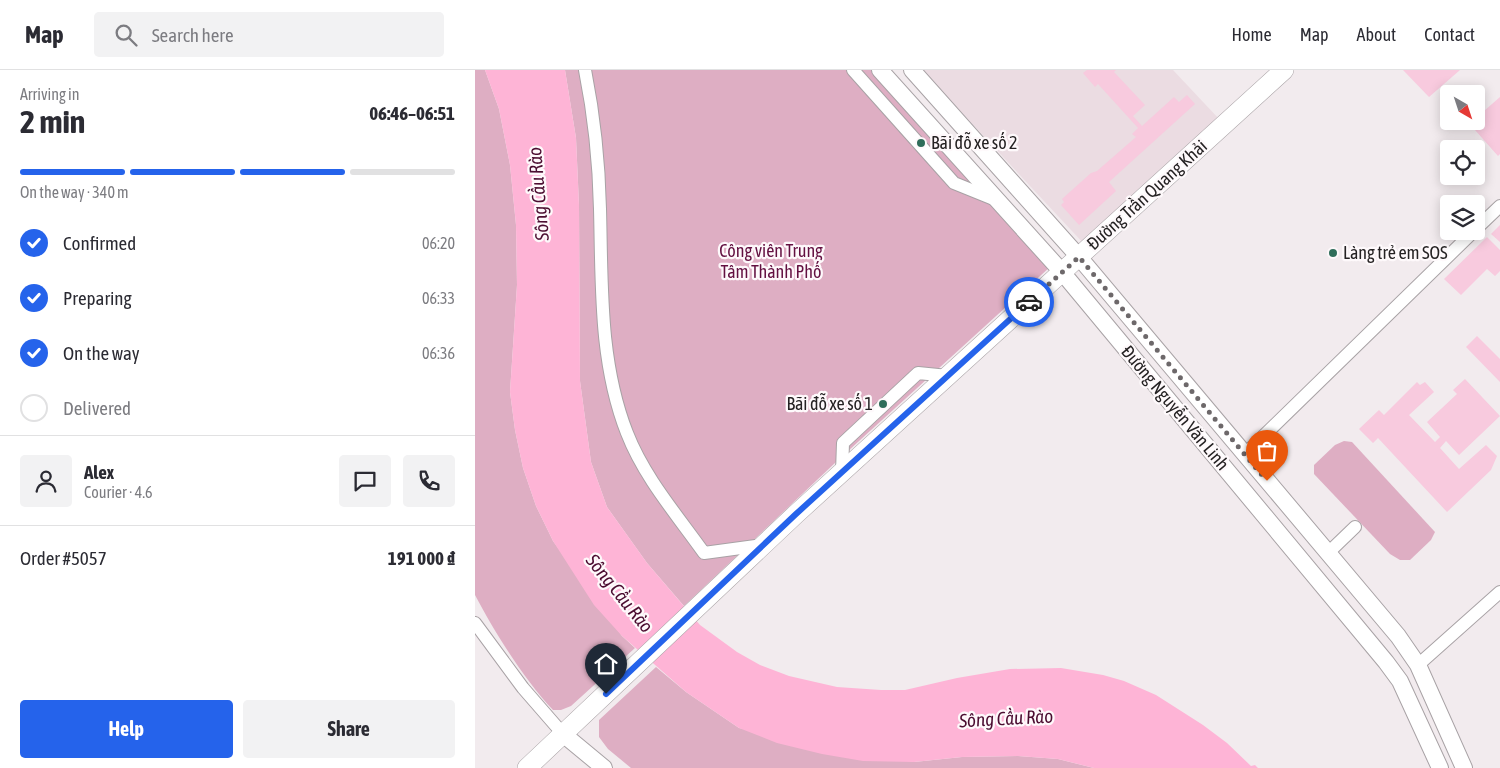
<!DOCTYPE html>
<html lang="en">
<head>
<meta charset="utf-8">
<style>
	body { margin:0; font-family:"Asap Condensed",sans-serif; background:#f2f2f3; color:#2b2b33; height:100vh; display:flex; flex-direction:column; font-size:19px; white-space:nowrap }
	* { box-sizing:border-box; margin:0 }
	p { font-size:16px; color:#7c7c81 }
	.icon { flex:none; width:28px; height:28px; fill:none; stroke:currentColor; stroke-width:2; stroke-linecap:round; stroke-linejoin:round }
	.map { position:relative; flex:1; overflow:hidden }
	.sheet { display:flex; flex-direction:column; background:#fff; width:475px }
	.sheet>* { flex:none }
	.needle { width:32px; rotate:141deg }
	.buttons { position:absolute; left:965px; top:15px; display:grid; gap:10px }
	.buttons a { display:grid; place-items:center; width:45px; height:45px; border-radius:5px; background:#fff; box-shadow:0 2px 12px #0003; font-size:25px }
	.pin { position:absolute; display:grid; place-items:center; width:42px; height:42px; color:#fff; margin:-51px -21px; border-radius:50% 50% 50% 0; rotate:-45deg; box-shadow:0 0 5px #0007 }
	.pin .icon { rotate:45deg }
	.courier { position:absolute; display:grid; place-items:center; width:50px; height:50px; margin:-25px; border:4px solid #2563eb; border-radius:50%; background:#fff; color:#222; box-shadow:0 1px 6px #0007 }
	.head em { font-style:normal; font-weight:700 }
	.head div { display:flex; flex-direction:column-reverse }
	.head { display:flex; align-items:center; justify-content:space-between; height:85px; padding:0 20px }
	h1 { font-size:32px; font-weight:700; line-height:38px }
	.bar { display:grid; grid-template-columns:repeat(4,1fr); gap:8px 5px; align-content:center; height:60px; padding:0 20px }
	.bar i { height:6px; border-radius:4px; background:#e1e1e2 }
	.bar .current { background:#2563eb }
	.bar p { grid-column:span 4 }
	.line { display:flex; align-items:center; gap:12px; padding:0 20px; border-top:1px solid #e1e1e2 }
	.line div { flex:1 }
	.round { display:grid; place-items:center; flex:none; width:52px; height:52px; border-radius:5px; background:#f2f2f3 }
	ol { padding:0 20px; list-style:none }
	li { display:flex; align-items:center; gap:15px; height:55px }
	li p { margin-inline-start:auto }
	li .icon { padding:5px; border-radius:50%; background:#2563eb; color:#fff; stroke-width:4 }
	li:last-child { color:#7c7c81 }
	li i { width:28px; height:28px; border:2px solid #e1e1e2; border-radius:50% }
	.cta { display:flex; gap:10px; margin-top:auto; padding:10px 20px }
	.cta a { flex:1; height:58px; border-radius:5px; background:#2563eb; color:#fff; font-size:20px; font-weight:700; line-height:58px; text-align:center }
	.cta a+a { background:#f2f2f3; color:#2b2b33 }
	header { display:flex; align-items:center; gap:30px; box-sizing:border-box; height:70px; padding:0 25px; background:#fff; border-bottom:1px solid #e1e1e2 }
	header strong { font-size:24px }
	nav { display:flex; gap:28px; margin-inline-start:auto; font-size:18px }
	.search { width:350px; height:45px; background:#f2f2f3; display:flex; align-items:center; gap:12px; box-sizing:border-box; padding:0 18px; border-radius:5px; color:#7c7c81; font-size:19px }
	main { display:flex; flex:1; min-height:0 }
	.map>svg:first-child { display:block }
	.built { fill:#ebdce2 }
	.green { fill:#deaec3 }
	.water { fill:#feb4d6 }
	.building { fill:#f8cade }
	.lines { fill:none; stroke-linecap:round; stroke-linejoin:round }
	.minor-casing { stroke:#a8a2a5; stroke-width:14 }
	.tertiary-casing { stroke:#a8a2a5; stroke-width:18 }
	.secondary-casing { stroke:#a8a2a5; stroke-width:20 }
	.minor { stroke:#fff; stroke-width:12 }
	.tertiary { stroke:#fff; stroke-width:16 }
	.secondary { stroke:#fff; stroke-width:19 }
	.done { stroke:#6d686a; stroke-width:5; stroke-dasharray:0 9 }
	.route { stroke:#2563eb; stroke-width:6 }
	.poi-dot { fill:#2f6d5a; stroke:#fef9fb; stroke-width:2 }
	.labels { text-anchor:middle; stroke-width:4.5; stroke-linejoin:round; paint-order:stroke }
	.poi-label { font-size:18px; fill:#252223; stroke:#fef9fb; text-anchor:start }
	.street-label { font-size:18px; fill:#252223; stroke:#fef9fb }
	.park-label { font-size:18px; fill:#631041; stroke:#fef9fb }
	.water-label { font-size:19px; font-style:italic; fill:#4c0d31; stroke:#fef9fb }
</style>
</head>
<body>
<header>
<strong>Map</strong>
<div class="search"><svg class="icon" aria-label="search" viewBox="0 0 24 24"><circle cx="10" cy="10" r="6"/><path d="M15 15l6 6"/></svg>Search here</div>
<nav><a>Home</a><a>Map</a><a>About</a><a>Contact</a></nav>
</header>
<main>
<section class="sheet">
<div class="head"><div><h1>2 min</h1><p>Arriving in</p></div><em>06:46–06:51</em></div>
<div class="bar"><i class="current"></i><i class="current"></i><i class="current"></i><i></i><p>On the way · 340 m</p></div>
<ol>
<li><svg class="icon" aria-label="check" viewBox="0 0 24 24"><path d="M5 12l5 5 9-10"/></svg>Confirmed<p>06:20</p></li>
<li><svg class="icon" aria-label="check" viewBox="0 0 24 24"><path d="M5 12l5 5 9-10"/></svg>Preparing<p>06:33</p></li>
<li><svg class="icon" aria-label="check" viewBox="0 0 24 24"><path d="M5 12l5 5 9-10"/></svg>On the way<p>06:36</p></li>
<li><i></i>Delivered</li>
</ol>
<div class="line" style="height:90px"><a class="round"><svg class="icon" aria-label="person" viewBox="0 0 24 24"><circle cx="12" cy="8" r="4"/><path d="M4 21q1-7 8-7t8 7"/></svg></a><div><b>Alex</b><p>Courier · 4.6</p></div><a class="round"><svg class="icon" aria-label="chat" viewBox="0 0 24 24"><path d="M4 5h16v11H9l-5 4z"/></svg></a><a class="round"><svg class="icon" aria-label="phone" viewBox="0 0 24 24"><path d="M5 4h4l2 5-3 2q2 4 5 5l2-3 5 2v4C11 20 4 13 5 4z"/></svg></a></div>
<div class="line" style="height:65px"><div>Order #5057</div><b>191 000 ₫</b></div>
<div class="cta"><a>Help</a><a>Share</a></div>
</section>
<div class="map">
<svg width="1025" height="698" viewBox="0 0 1025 698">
	<rect width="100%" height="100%" fill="#f2ebee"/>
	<path class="built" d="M 447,0 L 698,0 L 745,50 L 610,175 Z"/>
	<g class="green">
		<path d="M 0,0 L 10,0 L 24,39 L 35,95 L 41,155 L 42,215 L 35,322 L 40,360 L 48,398 L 61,436 L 78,471 L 147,566 L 160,578 L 96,636 L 86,640 L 78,640 C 49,609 20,563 0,525 Z"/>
		<path d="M 90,0 L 403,0 L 576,196 L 361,392 L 209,536 L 172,493 L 132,437 L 116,392 L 105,311 L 104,135 L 101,68 Z"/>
		<path d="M 869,371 L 877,372 L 960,462 L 956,470 L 935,490 L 925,490 L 915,484 L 839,404 L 839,395 L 860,375 Z"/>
		<path d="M 181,597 L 211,622 L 264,658 L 439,692 L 487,687 L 543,686 L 583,689 L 619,698 L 156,698 L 133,679 L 124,667 L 124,650 Z"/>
	</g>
	<path class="water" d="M 10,0 L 90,0 L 101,68 L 104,135 L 105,311 L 116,392 L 132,437 L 172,493 L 225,555 L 262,582 L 285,595 L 314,606 L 362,617 L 406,620 L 430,620 L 482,608 L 535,599 L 586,598 L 628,605 L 649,611 L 681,625 L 728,655 L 752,673 L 776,696 L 780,695 L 783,698 L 619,698 L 583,689 L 543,686 L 487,687 L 439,692 L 388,691 L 347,684 L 302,673 L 264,658 L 211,622 L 147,566 L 119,535 L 78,471 L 61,436 L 48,398 L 40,360 L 35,322 L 42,215 L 41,155 L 35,95 L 24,39 Z"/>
	<g class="building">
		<path d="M 612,0 L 641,0 L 639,2 L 670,35 L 658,46 L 667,56 L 699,27 L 704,32 L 712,25 L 720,34 L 634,112 L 641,121 L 604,155 L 586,135 L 589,132 L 587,129 L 616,103 L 622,101 L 661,67 L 657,64 L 663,58 L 623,14 L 620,17 L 608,3 Z"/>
		<path d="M 928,0 L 985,0 L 954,27 Z"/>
		<path d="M 1025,27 L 1025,84 L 1023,86 L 992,51 L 1001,51 L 1001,48 Z"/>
		<path d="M 1025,155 L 1025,172 L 1016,164 Z"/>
		<path d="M 1012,167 L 1025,180 L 1025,201 L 1020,206 L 1012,199 L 986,225 L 969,209 Z"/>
		<path d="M 1002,266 L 1025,289 L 1025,312 L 991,277 Z"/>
		<path d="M 990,309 L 1025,346 L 984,385 L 971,371 L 965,378 L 984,399 L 1011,375 L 1022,386 L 1016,400 L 972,442 L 903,368 L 898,373 L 884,359 L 904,340 L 909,345 L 942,312 L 945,315 L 950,312 L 959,322 L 934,345 L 960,372 L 965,367 L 952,352 L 982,324 L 978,320 Z"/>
	</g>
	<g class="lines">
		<g class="minor-casing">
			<g id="minor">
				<path d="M 110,0 C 119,45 124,93 125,139 C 127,214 124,292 152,363 C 169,407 202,445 229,483 L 288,475"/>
				<path d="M 378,0 L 479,113 L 521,130"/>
				<path d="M 1001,159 L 1025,136"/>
				<path d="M 770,384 L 999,161"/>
				<path d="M 367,402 L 368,373 L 443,303 L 473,306"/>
				<path d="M 853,483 L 880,457"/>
				<path d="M 0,553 L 48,618 L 88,664"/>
				<path d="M 943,595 L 1025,522"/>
			</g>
		</g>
		<g class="tertiary-casing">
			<g id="tertiary">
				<path d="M 405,0 L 587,202 L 911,592 L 925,611 L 965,698"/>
				<path d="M 437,0 L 604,187 L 923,566 L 943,595 L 989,698"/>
				<path d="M 88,664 L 129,698"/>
			</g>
		</g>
		<g class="secondary-casing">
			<path id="secondary" d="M 52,698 L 321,444 L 809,0"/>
		</g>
		<use href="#minor" class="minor"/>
		<use href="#tertiary" class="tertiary"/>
		<use href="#secondary" class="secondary"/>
	</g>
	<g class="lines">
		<path class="done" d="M 554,232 L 604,187 L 792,411"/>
		<path class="route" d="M 131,624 L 321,444 L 554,232"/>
	</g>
	<g class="poi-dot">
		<circle cx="446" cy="73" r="5"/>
		<circle cx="858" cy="183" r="5"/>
		<circle cx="408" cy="334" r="5"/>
	</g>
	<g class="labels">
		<g class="poi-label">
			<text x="456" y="79">Bãi đỗ xe số 2</text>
			<text x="868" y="189">Làng trẻ em SOS</text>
			<text x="398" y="340" text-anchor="end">Bãi đỗ xe số 1</text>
		</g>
		<g class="street-label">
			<text transform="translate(672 125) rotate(-42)" y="6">Đường Trần Quang Khải</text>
			<text transform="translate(700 338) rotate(50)" y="6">Đường Nguyễn Văn Linh</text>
		</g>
		<g class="park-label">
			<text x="296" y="187">Công viên Trung<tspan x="296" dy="21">Tâm Thành Phố</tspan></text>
		</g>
		<g class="water-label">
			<text transform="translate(63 124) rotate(-95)" y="7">Sông Cầu Rào</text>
			<text transform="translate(145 523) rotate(51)" y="7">Sông Cầu Rào</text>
			<text transform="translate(531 648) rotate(-3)" y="7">Sông Cầu Rào</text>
		</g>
	</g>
</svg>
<div class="buttons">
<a><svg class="needle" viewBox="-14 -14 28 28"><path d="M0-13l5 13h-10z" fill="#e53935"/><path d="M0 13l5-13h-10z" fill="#7c7c81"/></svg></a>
<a><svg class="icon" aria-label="locate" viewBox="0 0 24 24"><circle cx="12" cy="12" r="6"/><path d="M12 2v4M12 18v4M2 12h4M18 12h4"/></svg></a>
<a><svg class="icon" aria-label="layers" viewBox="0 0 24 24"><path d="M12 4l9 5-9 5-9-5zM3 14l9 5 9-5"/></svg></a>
</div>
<div class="pin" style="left:792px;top:411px;background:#ea580c"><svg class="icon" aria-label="bag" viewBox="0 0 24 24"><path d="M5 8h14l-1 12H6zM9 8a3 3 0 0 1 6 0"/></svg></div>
<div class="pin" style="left:131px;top:624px;background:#1f2937"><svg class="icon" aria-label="home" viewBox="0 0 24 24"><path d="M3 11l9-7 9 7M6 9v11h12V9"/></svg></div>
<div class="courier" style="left:554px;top:232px"><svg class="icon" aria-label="car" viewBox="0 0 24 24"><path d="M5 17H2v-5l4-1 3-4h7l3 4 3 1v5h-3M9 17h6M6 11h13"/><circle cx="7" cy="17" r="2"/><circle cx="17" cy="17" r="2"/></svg></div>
</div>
</main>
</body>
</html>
